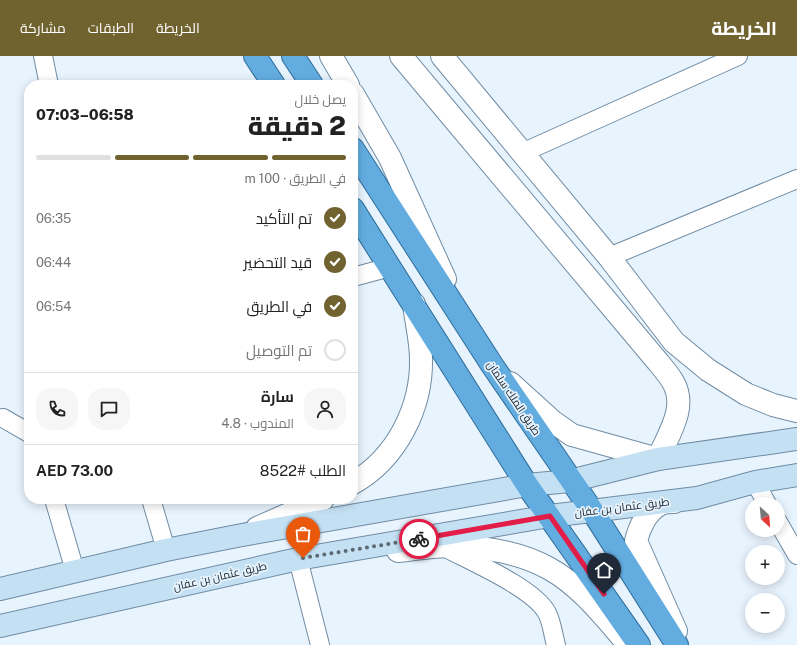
<!DOCTYPE html>
<html lang="ar">
<head>
<meta charset="utf-8">
<style>
	body { margin:0; font-family:"Public Sans",Cairo,sans-serif; background:#f6f6f6; color:#222; direction:rtl; height:100vh; display:flex; flex-direction:column; font-size:15px; white-space:nowrap }
	* { box-sizing:border-box; margin:0 }
	p { font-size:13px; color:#767676 }
	.icon { flex:none; width:22px; height:22px; fill:none; stroke:currentColor; stroke-width:2; stroke-linecap:round; stroke-linejoin:round }
	.map { position:relative; flex:1; overflow:hidden; direction:ltr }
	.details { position:absolute; left:24px; top:24px; width:334px; height:424px; display:flex; flex-direction:column; background:#fff; border-radius:16px; box-shadow:0 2px 10px #0003; direction:rtl }
	.details>* { flex:none }
	.needle { width:26px; rotate:154deg }
	.tools { position:absolute; left:745px; top:441px; display:grid; gap:8px }
	.tools a { display:grid; place-items:center; width:40px; height:40px; border-radius:50%; background:#fff; box-shadow:0 2px 10px #0003; font-size:20px }
	.pin { position:absolute; display:grid; place-items:center; width:34px; height:34px; color:#fff; margin:-41px -17px; border-radius:50% 50% 50% 0; rotate:-45deg; box-shadow:0 0 4px #0007 }
	.pin .icon { rotate:45deg }
	.courier { position:absolute; display:grid; place-items:center; width:40px; height:40px; margin:-20px; border:3px solid #e11d48; border-radius:50%; background:#fff; color:#222; box-shadow:0 1px 5px #0007 }
	.overview em { font-style:normal; font-weight:800 }
	.overview div { display:flex; flex-direction:column-reverse }
	.overview { display:flex; align-items:center; justify-content:space-between; height:68px; padding:0 12px }
	h1 { font-size:26px; font-weight:800; line-height:30px }
	.bar { display:grid; grid-template-columns:repeat(4,1fr); gap:6px 4px; align-content:center; height:48px; padding:0 12px }
	.bar i { height:5px; border-radius:3px; background:#e0e0e0 }
	.bar .active { background:#716330 }
	.bar p { grid-column:span 4 }
	.line { display:flex; align-items:center; gap:10px; padding:0 12px; border-top:1px solid #e0e0e0 }
	.line div { flex:1 }
	.round { display:grid; place-items:center; flex:none; width:42px; height:42px; border-radius:16px; background:#f6f6f6 }
	ol { padding:0 12px; list-style:none }
	li { display:flex; align-items:center; gap:12px; height:44px }
	li p { margin-inline-start:auto }
	li .icon { padding:4px; border-radius:50%; background:#716330; color:#fff; stroke-width:4 }
	li:last-child { color:#767676 }
	li i { width:22px; height:22px; border:2px solid #e0e0e0; border-radius:50% }
	header { display:flex; align-items:center; gap:24px; box-sizing:border-box; height:56px; padding:0 20px; background:#716330; color:#fff }
	header strong { font-size:19px }
	nav { display:flex; gap:22px; margin-inline-start:auto; font-size:14px }
	.map>svg:first-child { display:block }
	.lines { fill:none; stroke-linecap:round; stroke-linejoin:round }
	.minor-casing { stroke:#708ca4; stroke-width:20 }
	.tertiary-casing { stroke:#708ca4; stroke-width:24 }
	.secondary-casing { stroke:#708ca4; stroke-width:24 }
	.trunk-casing { stroke:#2e6d9a; stroke-width:24 }
	.minor { stroke:#fff; stroke-width:18 }
	.tertiary { stroke:#fff; stroke-width:22 }
	.secondary { stroke:#c4e0f3; stroke-width:22 }
	.trunk { stroke:#63ace0; stroke-width:22 }
	.done { stroke:#5d6973; stroke-width:4; stroke-dasharray:0 7.2 }
	.route { stroke:#e11d48; stroke-width:5 }
	.labels { text-anchor:middle; stroke-width:3.5; stroke-linejoin:round; paint-order:stroke }
	.street-label { font-size:11px; fill:#131f28; stroke:#e7f3fd }
</style>
</head>
<body>
<header>
<strong>الخريطة</strong>
<nav><a>الخريطة</a><a>الطبقات</a><a>مشاركة</a></nav>
</header>
<div class="map">
<svg width="797" height="589" viewBox="0 0 797 589">
	<rect width="100%" height="100%" fill="#e7f3fd"/>
	<g class="lines">
		<g class="minor-casing">
			<g id="minor">
				<path d="M 43,0 L 49,29"/>
				<path d="M 524,96 L 738,0"/>
				<path d="M 609,201 L 797,123"/>
				<path d="M 353,221 L 390,211"/>
				<path d="M 3,362 L 29,377"/>
				<path d="M 755,426 L 767,448"/>
				<path d="M 54,443 L 75,515"/>
				<path d="M 151,443 L 166,494"/>
				<path d="M 778,466 L 797,499"/>
				<path d="M 444,491 C 470,505 534,532 547,557 C 552,566 553,579 556,589"/>
				<path d="M 298,503 L 320,589"/>
			</g>
		</g>
		<g class="tertiary-casing">
			<g id="tertiary">
				<path d="M 331,0 L 348,29"/>
				<path d="M 401,0 L 658,306 C 663,312 669,319 673,326 C 688,351 668,379 658,403 L 572,379 L 552,365 L 510,327"/>
				<path d="M 442,0 L 609,201 L 674,286 L 708,314 L 746,338 L 773,349 L 797,355"/>
				<path d="M 353,38 L 390,102 L 445,223"/>
				<path d="M 353,427 C 396,403 422,352 421,303 C 421,285 416,266 414,248"/>
				<path d="M 674,446 C 670,446 664,446 661,448 C 647,454 639,472 636,485 L 676,575"/>
				<path d="M 257,472 L 323,443"/>
				<path d="M 398,495 C 416,493 435,490 453,490 C 485,491 522,497 550,513 C 582,531 605,562 629,589"/>
			</g>
		</g>
		<g class="secondary-casing">
			<g id="secondary">
				<path d="M 0,533 L 166,494 L 242,479 L 527,429 L 570,425 L 658,403 L 797,383"/>
				<path d="M 0,570 L 298,503 L 550,460 L 697,442 L 755,426 L 797,419"/>
			</g>
		</g>
		<g class="trunk-casing">
			<g id="trunk">
				<path d="M 255,0 L 274,29"/>
				<path d="M 293,0 L 312,29"/>
				<path d="M 353,93 L 492,309 L 593,456 L 677,589"/>
				<path d="M 353,153 L 527,429 L 639,589"/>
			</g>
		</g>
		<use href="#minor" class="minor"/>
		<use href="#tertiary" class="tertiary"/>
		<use href="#secondary" class="secondary"/>
		<use href="#trunk" class="trunk"/>
	</g>
	<g class="lines">
		<path class="done" d="M 303,502 L 419,483"/>
		<path class="route" d="M 419,483 L 550,460 L 604,538"/>
	</g>
	<g class="labels">
		<g class="street-label">
			<text transform="translate(514 342) rotate(56)" y="4">طريق الملك سلمان</text>
			<text transform="translate(622 451) rotate(-7)" y="4">طريق عثمان بن عفان</text>
			<text transform="translate(220 520) rotate(-13)" y="4">طريق عثمان بن عفان</text>
		</g>
	</g>
</svg>
<div class="tools">
<a><svg class="needle" viewBox="-14 -14 28 28"><path d="M0-13l5 13h-10z" fill="#e53935"/><path d="M0 13l5-13h-10z" fill="#767676"/></svg></a>
<a>+</a>
<a>−</a>
</div>
<div class="pin" style="left:303px;top:502px;background:#ea580c"><svg class="icon" aria-label="bag" viewBox="0 0 24 24"><path d="M5 8h14l-1 12H6zM9 8a3 3 0 0 1 6 0"/></svg></div>
<div class="pin" style="left:604px;top:538px;background:#1f2937"><svg class="icon" aria-label="home" viewBox="0 0 24 24"><path d="M3 11l9-7 9 7M6 9v11h12V9"/></svg></div>
<div class="courier" style="left:419px;top:483px"><svg class="icon" aria-label="bike" viewBox="0 0 24 24"><circle cx="6" cy="16" r="4"/><circle cx="18" cy="16" r="4"/><path d="M6 16l4-8h5l3 8M10 8l3 8H6M13 5h3"/></svg></div>
<section class="details">
<div class="overview"><div><h1>2 دقيقة</h1><p>يصل خلال</p></div><em>06:58–07:03</em></div>
<div class="bar"><i class="active"></i><i class="active"></i><i class="active"></i><i></i><p>في الطريق · 100 m</p></div>
<ol>
<li><svg class="icon" aria-label="check" viewBox="0 0 24 24"><path d="M5 12l5 5 9-10"/></svg>تم التأكيد<p>06:35</p></li>
<li><svg class="icon" aria-label="check" viewBox="0 0 24 24"><path d="M5 12l5 5 9-10"/></svg>قيد التحضير<p>06:44</p></li>
<li><svg class="icon" aria-label="check" viewBox="0 0 24 24"><path d="M5 12l5 5 9-10"/></svg>في الطريق<p>06:54</p></li>
<li><i></i>تم التوصيل</li>
</ol>
<div class="line" style="height:72px"><a class="round"><svg class="icon" aria-label="person" viewBox="0 0 24 24"><circle cx="12" cy="8" r="4"/><path d="M4 21q1-7 8-7t8 7"/></svg></a><div><b>سارة</b><p>المندوب · 4.8</p></div><a class="round"><svg class="icon" aria-label="chat" viewBox="0 0 24 24"><path d="M4 5h16v11H9l-5 4z"/></svg></a><a class="round"><svg class="icon" aria-label="phone" viewBox="0 0 24 24"><path d="M5 4h4l2 5-3 2q2 4 5 5l2-3 5 2v4C11 20 4 13 5 4z"/></svg></a></div>
<div class="line" style="height:52px"><div>الطلب #8522</div><b>AED 73.00</b></div>
</section>
</div>
</body>
</html>
